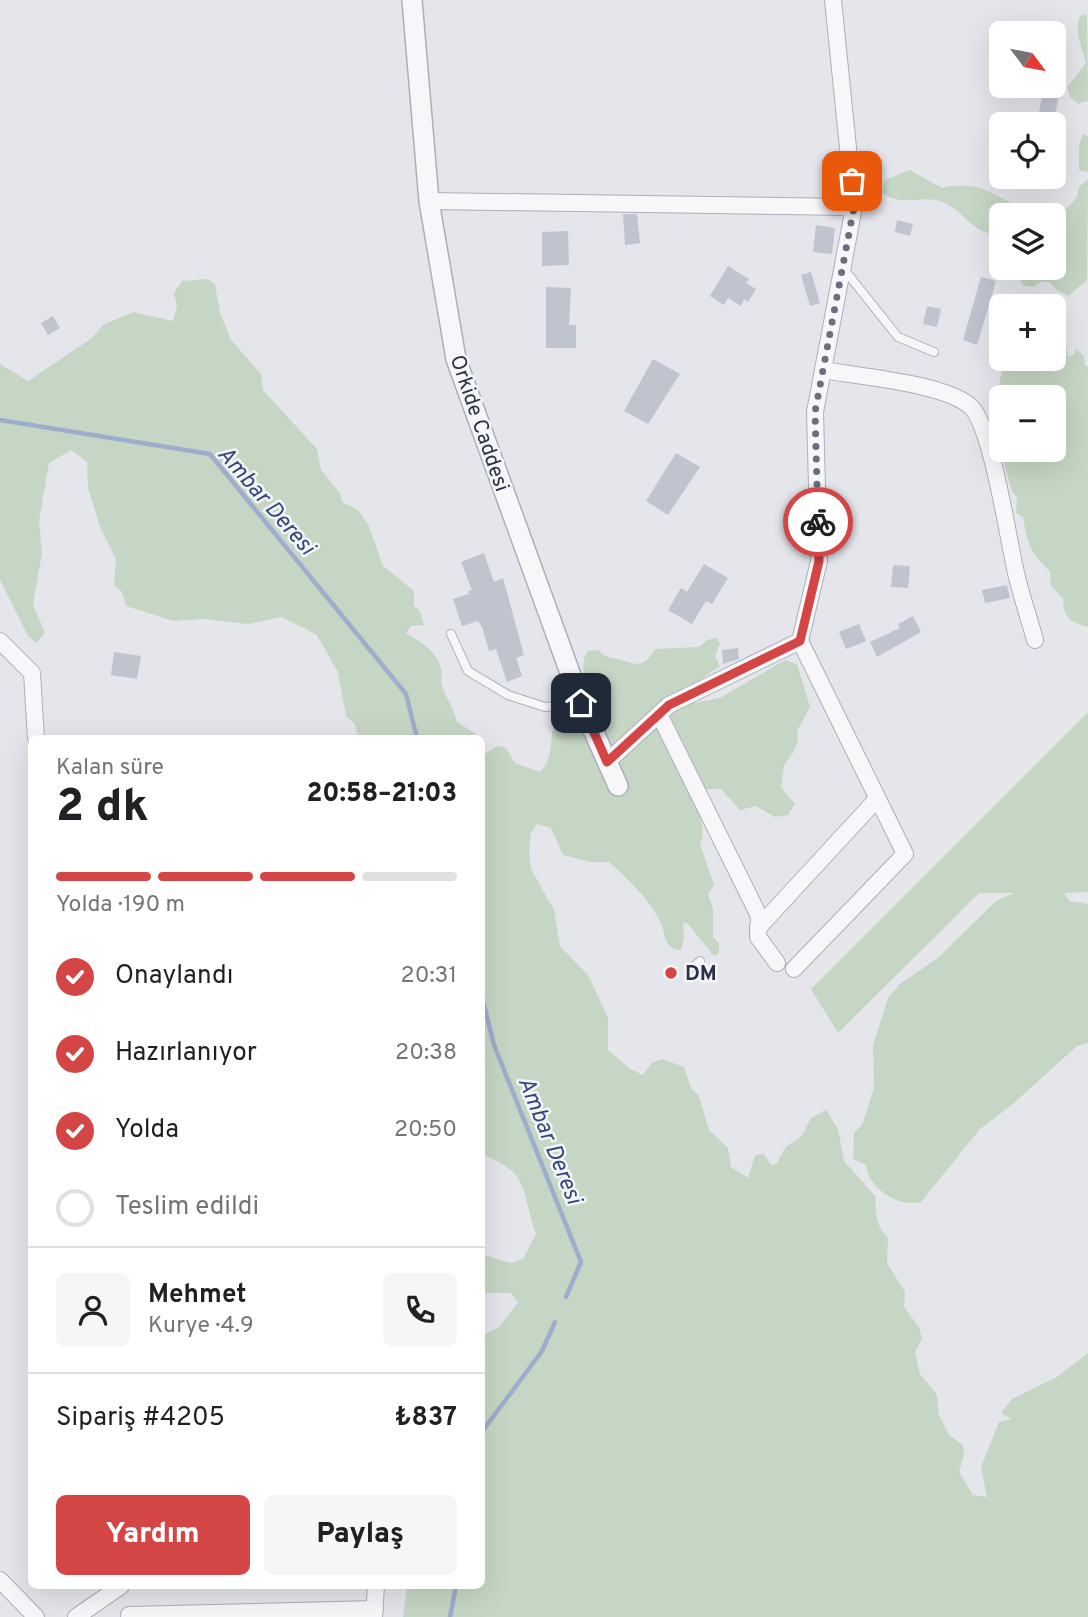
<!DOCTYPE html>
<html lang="tr">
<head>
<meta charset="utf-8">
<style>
	body { margin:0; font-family:Overpass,sans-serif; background:#f6f6f6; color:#202124; height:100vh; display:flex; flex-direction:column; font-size:26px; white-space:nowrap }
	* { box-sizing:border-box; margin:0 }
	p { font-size:23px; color:#757577 }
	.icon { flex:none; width:38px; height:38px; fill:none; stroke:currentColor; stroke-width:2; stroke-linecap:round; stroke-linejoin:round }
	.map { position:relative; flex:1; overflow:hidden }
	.sheet { position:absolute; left:28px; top:735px; width:457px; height:854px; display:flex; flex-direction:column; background:#fff; border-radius:10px; box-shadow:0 7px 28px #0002 }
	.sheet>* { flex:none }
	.needle { width:46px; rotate:122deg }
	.controls { position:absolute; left:989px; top:21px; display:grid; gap:14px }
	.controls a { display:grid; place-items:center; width:77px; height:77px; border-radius:10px; background:#fff; box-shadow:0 7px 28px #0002; font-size:35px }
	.pin { position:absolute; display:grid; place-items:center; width:60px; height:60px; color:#fff; margin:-30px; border-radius:14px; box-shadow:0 4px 10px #0006 }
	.courier { position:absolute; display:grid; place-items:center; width:70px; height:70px; margin:-35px; border:5px solid #d44645; border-radius:50%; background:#fff; color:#222; box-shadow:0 2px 9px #0007 }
	.overview em { font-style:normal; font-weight:800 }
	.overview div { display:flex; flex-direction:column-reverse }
	.overview { display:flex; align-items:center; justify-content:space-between; height:119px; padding:0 28px }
	h1 { font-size:46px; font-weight:800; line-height:52px }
	.bar { display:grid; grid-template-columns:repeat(4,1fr); gap:10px 7px; align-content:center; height:84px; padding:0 28px }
	.bar i { height:9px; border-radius:5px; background:#e0e0e0 }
	.bar .active { background:#d44645 }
	.bar p { grid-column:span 4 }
	.line { display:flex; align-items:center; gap:18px; padding:0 28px; border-top:2px solid #e0e0e0 }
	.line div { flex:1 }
	.round { display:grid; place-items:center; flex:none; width:74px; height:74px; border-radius:10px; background:#f6f6f6 }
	ol { padding:0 28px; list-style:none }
	li { display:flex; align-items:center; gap:21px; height:77px }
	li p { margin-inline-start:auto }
	li .icon { padding:7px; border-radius:50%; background:#d44645; color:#fff; stroke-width:4 }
	li:last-child { color:#757577 }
	li i { width:38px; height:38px; border:4px solid #e0e0e0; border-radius:50% }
	.primary-button { display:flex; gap:14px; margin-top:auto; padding:14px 28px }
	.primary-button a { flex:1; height:80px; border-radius:10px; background:#d44645; color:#fff; font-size:28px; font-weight:800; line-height:80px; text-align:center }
	.primary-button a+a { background:#f6f6f6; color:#202124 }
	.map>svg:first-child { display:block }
	.green { fill:#c6d6c4; fill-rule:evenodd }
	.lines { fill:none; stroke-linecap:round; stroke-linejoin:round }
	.stream { stroke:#9eadcd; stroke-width:4.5 }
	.building { fill:#c0c4cf }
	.service-casing { stroke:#acafba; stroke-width:10 }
	.minor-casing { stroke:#acafba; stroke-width:18 }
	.tertiary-casing { stroke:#acafba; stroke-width:22 }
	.service { stroke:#f7f7fa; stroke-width:8 }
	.minor { stroke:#f7f7fa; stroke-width:16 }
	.tertiary { stroke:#f7f7fa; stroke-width:19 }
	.done { stroke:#6b707f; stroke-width:7; stroke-dasharray:0 12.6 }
	.route { stroke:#d44645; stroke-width:9 }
	.poi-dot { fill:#d44645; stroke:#f4f5f9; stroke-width:2.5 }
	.labels { text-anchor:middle; stroke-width:5; stroke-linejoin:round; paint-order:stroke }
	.street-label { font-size:21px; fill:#2a3045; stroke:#f4f5f9 }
	.poi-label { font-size:21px; font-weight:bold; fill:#2a3045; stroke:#f4f5f9; text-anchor:start }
	.water-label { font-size:23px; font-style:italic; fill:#32487b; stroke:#f4f5f9 }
</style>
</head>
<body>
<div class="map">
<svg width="1088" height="1617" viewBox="0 0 1088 1617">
	<rect width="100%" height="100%" fill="#e4e6ec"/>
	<g class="green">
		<path d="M 1087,14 L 1088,101 L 1078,104 L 1070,97 L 1067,87 L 1086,63 C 1082,47 1074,33 1080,16 Z"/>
		<path d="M 1083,134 L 1088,136 L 1088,172 L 1079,170 L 1079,145 Z"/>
		<path d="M 910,170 L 942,188 C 956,184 972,185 985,190 C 1010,200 1044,229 1070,205 C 1076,199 1078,196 1079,187 L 1088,179 L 1087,280 L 1068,296 L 1055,289 L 1051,283 L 1043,281 L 1033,287 L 1022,285 L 1019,274 L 1011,268 L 1054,268 L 1054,215 L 1001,215 L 1001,236 C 969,233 964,209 940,201 C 923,196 898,207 882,192 L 885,180 Z"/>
		<path d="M 207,279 L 215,284 L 220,313 L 231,340 L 261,374 L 263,390 L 317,449 L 321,470 L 340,493 L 342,502 L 358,510 L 368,524 L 383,566 L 414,591 L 414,606 L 420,611 L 424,625 L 411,626 L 406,633 C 421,643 435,649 441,668 C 443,674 440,679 442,685 C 445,698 455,708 457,722 L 476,734 L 475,738 L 359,738 L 354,723 L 346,716 L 338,672 L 317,635 L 304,628 L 281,617 L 248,624 L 204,619 L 173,621 L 126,606 L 122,592 L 114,585 L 116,559 L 100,527 L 88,488 L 87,462 L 71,450 L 49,463 L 39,521 L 42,553 L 33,604 L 45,633 L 36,643 L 28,636 L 0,580 L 0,364 L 28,381 L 92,338 L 103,325 L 133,312 L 173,321 L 177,306 L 174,293 L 182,281 Z"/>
		<path d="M 1058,326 L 1064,334 L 1068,356 L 1074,355 L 1076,349 L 1084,356 L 1085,366 L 1088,366 L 1088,627 C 1069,621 1064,619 1063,598 L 1051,586 L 1050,571 C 1029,552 1028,544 1023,517 L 1016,513 L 1017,498 L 1012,491 L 997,438 L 1001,410 L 996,397 L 1005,359 L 1054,359 L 1054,329 ZM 1054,397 L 1054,450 L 1001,450 L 1001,397 Z"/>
		<path d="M 717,638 L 720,644 L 715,656 L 720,666 L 701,679 L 688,704 L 720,698 L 785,660 L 797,664 L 810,707 L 797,731 L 798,741 L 793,753 L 784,765 L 781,787 L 795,804 L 788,815 L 775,817 L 756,806 L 740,810 L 721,789 L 706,789 L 696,795 C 694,813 709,827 700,844 L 714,885 L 708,894 L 713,910 L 713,937 L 719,943 L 719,953 L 714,956 L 687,923 L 683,923 L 684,938 L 681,950 C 663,949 666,933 660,921 C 649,899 626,877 609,862 L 591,862 L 563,855 L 551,828 L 537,824 L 531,833 L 529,852 L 531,869 L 554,910 L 560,946 L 588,975 L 608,1018 L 608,1050 L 630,1069 L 643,1075 L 652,1063 L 662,1059 L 684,1067 L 691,1088 L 699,1096 L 709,1130 L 728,1148 L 731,1167 L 748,1178 L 755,1155 L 764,1154 L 771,1165 L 776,1164 L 786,1147 L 801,1137 L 811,1118 L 826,1110 L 838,1129 L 844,1161 L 876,1197 C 874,1212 877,1228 888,1238 L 887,1263 L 905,1292 L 904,1307 L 919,1327 L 922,1339 L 915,1352 L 920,1374 L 937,1395 L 939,1415 L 949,1435 L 963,1445 L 964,1455 L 959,1472 L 973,1495 L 987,1497 L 981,1467 L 999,1422 L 1012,1419 L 1001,1413 L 1012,1399 L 1057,1377 L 1088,1353 L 1088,1617 L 403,1617 L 407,1586 L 481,1586 L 481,1336 L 499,1327 L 518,1302 L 511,1293 L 481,1293 L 481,1254 L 511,1263 L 523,1259 L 536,1234 C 520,1190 532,1174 481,1154 L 481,753 L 483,755 L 497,746 L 506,748 L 515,763 L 540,772 C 562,752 539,714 575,709 L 590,716 C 594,691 576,674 587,651 L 598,650 C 605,657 609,658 618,659 C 637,664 642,670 655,649 L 699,647 L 707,640 Z"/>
		<path d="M 1088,712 L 1088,892 L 1064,893 L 1069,901 L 1088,904 L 1088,1043 L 1077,1046 L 1013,1104 L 980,1129 L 921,1202 C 898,1208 868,1188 866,1165 L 853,1159 L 854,1133 L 863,1123 L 874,1087 L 873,1045 L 888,998 L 900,984 L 939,957 L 996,901 L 1014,893 L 979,893 L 838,1033 L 811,989 Z"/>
	</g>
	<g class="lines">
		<g class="stream">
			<path d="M 0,420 L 210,454 L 406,694 L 417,738"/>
			<path d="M 481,993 L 494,1045 L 581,1262 L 566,1297"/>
			<path d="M 481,1433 L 542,1351 L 555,1322"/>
			<path d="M 450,1617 L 456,1586"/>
		</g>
	</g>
	<g class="building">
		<path d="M 1042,96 L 1058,98 L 1054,124 L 1037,124 Z"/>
		<path d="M 623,214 L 637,214 L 640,243 L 625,245 Z"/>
		<path d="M 897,220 L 913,224 L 910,236 L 895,232 Z"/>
		<path d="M 816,225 L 835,228 L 832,254 L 813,252 Z"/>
		<path d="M 568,231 L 569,265 L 542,266 L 542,232 Z"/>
		<path d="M 728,266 L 749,279 L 746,283 L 756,289 L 748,302 L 744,299 L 741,306 L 728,298 L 724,305 L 710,296 Z"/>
		<path d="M 811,272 L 820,303 L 810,306 L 801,275 Z"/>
		<path d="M 981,277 L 996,281 L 977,345 L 963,340 Z"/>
		<path d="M 546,287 L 571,288 L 569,325 L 576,325 L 576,348 L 546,348 Z"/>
		<path d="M 927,306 L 941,309 L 937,327 L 923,324 Z"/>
		<path d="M 53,316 L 60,328 L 48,335 L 41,323 Z"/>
		<path d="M 653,359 L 680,374 L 648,424 L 624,411 Z"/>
		<path d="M 676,453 L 700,467 L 668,515 L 646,501 Z"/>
		<path d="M 484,553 L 494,582 L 503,578 L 524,655 L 516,658 L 522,676 L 507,682 L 496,649 L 489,651 L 482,627 L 478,621 L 462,626 L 453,599 L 469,594 L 468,591 L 472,590 L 461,562 Z"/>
		<path d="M 704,564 L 728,578 L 712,604 L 706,601 L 692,624 L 668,610 L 681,588 L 687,592 Z"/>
		<path d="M 893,565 L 910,566 L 908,588 L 891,587 Z"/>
		<path d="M 1007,585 L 1010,598 L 985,603 L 982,590 Z"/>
		<path d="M 913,616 L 921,632 L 877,657 L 870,642 L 900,628 L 898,624 Z"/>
		<path d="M 859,624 L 866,641 L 846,649 L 839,632 Z"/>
		<path d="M 738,648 L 739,659 L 723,664 L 722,650 Z"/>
		<path d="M 114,652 L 141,656 L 137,679 L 111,675 Z"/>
	</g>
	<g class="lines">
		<g class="service-casing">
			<g id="service">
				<path d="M 843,268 L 898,337 L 934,352"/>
				<path d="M 451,634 L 468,671 L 508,695 L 545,707 L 581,703"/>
				<path d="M 693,967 L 700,961"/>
			</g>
		</g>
		<g class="minor-casing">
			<g id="minor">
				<path d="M 429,201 L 854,207"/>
				<path d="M 823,370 C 857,376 950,384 972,408 C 992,430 1008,538 1016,573 C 1021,595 1029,618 1035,640"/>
				<path d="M 0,641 L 32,673 L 36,738"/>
				<path d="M 659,714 L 759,916 L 758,937 L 777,963"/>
				<path d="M 607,762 L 669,705 L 800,641 L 819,561 L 815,412 L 854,207 L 833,0"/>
				<path d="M 758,928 L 877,799"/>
				<path d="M 794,969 L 905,854 L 800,641"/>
				<path d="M 0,1580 L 36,1617"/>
				<path d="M 129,1615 L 375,1609"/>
				<path d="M 76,1617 L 121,1586"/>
				<path d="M 374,1617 L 376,1586"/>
			</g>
		</g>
		<g class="tertiary-casing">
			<path id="tertiary" d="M 412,0 L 429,201 L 456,359 L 581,703 L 618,786"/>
		</g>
		<use href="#service" class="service"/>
		<use href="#minor" class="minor"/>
		<use href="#tertiary" class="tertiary"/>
	</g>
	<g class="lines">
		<path class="done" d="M 818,522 L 815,412 L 854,207 L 852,181"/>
		<path class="route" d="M 581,703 L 607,762 L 669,705 L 800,641 L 819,561 L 818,522"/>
	</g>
	<circle class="poi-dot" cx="671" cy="973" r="7"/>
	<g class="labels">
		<g class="street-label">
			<text transform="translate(480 423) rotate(71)" y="7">Orkide Caddesi</text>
		</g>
		<g class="poi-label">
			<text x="685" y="980">DM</text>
		</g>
		<g class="water-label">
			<text transform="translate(267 500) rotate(49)" y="8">Ambar Deresi</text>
			<text transform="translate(551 1140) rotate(68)" y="8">Ambar Deresi</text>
		</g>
	</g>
</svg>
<div class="controls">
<a><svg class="needle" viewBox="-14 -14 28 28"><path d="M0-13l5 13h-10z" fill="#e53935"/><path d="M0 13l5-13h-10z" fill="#757577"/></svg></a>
<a><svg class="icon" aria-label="locate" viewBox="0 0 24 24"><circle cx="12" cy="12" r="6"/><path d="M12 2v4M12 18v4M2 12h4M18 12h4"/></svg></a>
<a><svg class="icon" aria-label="layers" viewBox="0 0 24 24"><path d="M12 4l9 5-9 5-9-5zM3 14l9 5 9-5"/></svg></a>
<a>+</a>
<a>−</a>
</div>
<div class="pin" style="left:852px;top:181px;background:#ea580c"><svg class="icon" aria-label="bag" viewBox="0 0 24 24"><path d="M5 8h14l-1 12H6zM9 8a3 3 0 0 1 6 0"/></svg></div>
<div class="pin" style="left:581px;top:703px;background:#1f2937"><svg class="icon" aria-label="home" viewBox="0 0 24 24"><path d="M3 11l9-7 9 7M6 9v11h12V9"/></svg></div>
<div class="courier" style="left:818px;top:522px"><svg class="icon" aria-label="bike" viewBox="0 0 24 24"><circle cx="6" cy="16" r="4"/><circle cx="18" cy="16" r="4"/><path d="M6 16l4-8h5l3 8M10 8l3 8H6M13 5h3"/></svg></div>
<section class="sheet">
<div class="overview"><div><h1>2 dk</h1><p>Kalan süre</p></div><em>20:58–21:03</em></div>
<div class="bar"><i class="active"></i><i class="active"></i><i class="active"></i><i></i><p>Yolda · 190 m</p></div>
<ol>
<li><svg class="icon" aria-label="check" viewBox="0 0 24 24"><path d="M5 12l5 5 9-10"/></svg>Onaylandı<p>20:31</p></li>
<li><svg class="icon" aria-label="check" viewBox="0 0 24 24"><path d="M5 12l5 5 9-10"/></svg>Hazırlanıyor<p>20:38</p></li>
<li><svg class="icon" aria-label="check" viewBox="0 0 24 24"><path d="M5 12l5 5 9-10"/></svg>Yolda<p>20:50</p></li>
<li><i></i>Teslim edildi</li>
</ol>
<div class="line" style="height:126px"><a class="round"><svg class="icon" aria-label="person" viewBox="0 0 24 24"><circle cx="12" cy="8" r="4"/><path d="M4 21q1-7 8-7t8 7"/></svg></a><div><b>Mehmet</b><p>Kurye · 4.9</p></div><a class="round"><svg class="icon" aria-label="phone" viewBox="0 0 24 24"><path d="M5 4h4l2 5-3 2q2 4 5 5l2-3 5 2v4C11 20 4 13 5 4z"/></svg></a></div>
<div class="line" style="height:91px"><div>Sipariş #4205</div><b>₺837</b></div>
<div class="primary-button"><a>Yardım</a><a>Paylaş</a></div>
</section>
</div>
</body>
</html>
